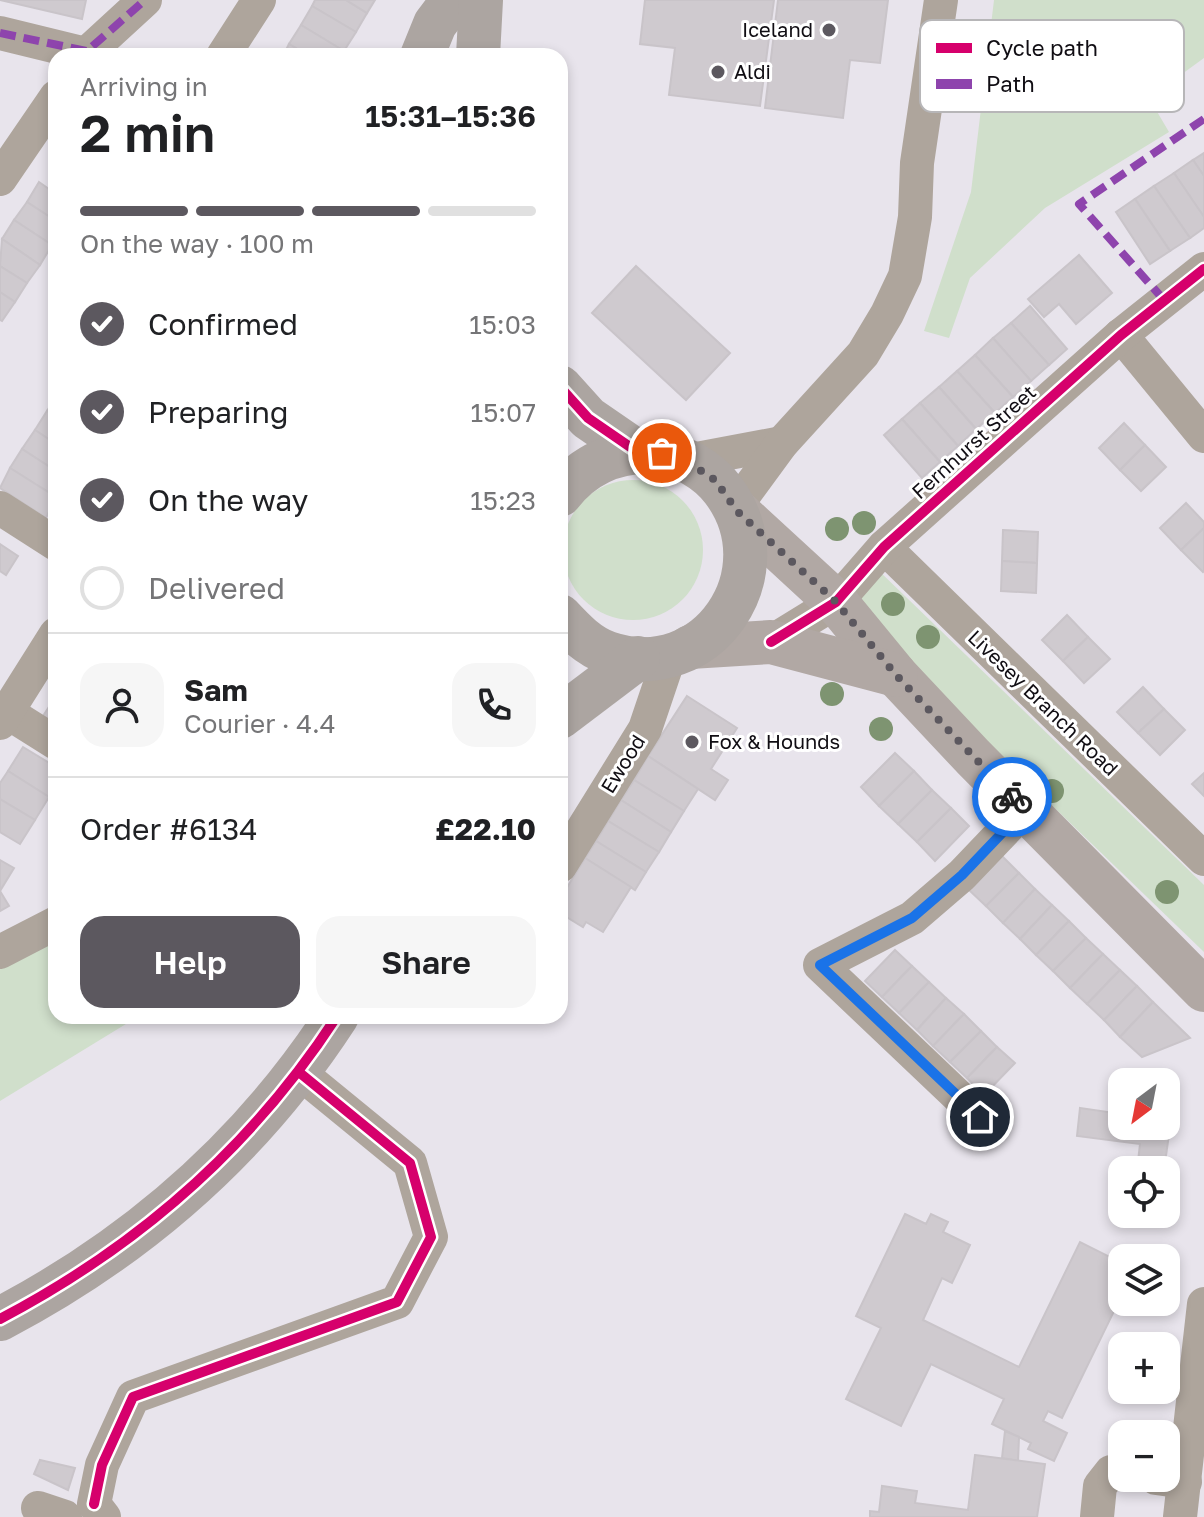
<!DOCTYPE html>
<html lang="en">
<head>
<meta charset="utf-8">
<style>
	body { margin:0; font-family:"Golos Text",sans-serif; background:#f6f6f6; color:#202124; height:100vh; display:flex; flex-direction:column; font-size:30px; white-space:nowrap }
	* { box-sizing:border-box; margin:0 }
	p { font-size:26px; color:#757577 }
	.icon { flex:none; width:44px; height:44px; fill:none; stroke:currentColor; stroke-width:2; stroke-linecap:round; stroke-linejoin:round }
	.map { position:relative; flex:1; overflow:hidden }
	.details { position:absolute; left:48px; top:48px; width:520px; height:976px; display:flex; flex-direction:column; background:#fff; border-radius:24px; box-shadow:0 4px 12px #0003 }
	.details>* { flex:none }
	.needle { width:52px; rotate:212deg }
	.controls { position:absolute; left:1108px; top:1068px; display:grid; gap:16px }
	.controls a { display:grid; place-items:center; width:72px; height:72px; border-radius:16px; background:#fff; box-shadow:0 4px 12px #0003; font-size:40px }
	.pin { position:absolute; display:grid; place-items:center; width:68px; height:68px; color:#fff; margin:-34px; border:4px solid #fff; border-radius:50%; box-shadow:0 2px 8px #0007 }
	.courier { position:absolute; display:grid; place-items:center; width:80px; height:80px; margin:-40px; border:6px solid #1a73e8; border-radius:50%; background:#fff; color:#222; box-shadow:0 2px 10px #0007 }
	.summary em { font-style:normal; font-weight:600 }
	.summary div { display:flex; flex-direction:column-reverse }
	.summary { display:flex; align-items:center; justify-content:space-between; height:136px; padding:0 32px }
	h1 { font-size:52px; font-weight:600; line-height:60px }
	.bar { display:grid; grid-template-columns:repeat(4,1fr); gap:12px 8px; align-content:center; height:96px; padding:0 32px }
	.bar i { height:10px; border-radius:6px; background:#e0e0e0 }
	.bar .selected { background:#5c585f }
	.bar p { grid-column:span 4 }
	.line { display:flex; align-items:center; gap:20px; padding:0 32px; border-top:2px solid #e0e0e0 }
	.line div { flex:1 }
	.round { display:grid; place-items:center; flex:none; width:84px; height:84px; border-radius:24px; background:#f6f6f6 }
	ol { padding:0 32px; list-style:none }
	li { display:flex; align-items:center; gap:24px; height:88px }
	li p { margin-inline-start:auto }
	li .icon { padding:8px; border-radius:50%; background:#5c585f; color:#fff; stroke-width:4 }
	li:last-child { color:#757577 }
	li i { width:44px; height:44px; border:4px solid #e0e0e0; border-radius:50% }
	.action { display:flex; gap:16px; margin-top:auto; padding:16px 32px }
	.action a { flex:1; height:92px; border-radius:24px; background:#5c585f; color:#fff; font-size:32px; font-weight:600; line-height:92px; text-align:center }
	.action a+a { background:#f6f6f6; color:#202124 }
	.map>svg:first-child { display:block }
	.green { fill:#d0dfcb }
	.building { fill:#cfcacf; stroke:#c9c4c9; stroke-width:2 }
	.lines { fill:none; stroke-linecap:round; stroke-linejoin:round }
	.minor { stroke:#aea59c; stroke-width:34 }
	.major { stroke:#b1a8a4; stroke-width:44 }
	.highway { stroke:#aca5a1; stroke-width:44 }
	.quiet { stroke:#8e44ad; stroke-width:8; stroke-dasharray:16 8; stroke-linecap:butt }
	.cycleway-casing { stroke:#fff; stroke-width:15 }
	.cycleway { stroke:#d6006c; stroke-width:10 }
	.tree { fill:#7e9471 }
	.done { stroke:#5c585f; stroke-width:8; stroke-dasharray:0 14.4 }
	.route { stroke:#1a73e8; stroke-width:10 }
	.poi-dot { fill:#5c585f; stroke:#fff; stroke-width:3 }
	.labels { text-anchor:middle; stroke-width:6; stroke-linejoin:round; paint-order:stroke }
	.poi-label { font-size:20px; fill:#100d13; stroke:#fff; text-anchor:start }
	.street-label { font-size:20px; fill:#100d13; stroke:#fff }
	.key { fill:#fff; stroke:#b7b6b8; stroke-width:2 }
	.key-label { font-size:22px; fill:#100d13 }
</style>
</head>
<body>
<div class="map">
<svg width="1204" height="1517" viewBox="0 0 1204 1517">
	<rect width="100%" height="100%" fill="#e8e4ec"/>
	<g class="green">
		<path d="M 994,0 L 1204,0 L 1204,58 L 1149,98 L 1169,132 L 1045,208 L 970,278 L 949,338 L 924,331 L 971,192 Z"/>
		<circle cx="633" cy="550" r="70"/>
		<path d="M 877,569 L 1204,885 L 1204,952 L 843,604 Z"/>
		<path d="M 56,925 L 56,1016 L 139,1016 L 0,1101 L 0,969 Z"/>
	</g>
	<g class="building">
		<path d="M 0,0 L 86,0 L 82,19 Z"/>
		<path d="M 315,0 L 346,0 L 367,13 L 356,32 L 312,6 Z"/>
		<path d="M 346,0 L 375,0 L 367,13 Z"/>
		<path d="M 645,0 L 774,0 L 760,106 L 669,95 L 675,48 L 640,44 Z"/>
		<path d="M 778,0 L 888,0 L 880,63 L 850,60 L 843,118 L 765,108 Z"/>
		<path d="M 312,6 L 356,32 L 344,51 L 301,25 Z"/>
		<path d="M 301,25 L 344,51 L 341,56 L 309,56 L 289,44 Z"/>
		<path d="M 289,44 L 309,56 L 283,56 Z"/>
		<path d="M 1204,153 L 1204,176 L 1193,160 Z"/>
		<path d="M 1193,160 L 1204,176 L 1204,217 L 1174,173 Z"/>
		<path d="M 1174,173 L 1204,217 L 1204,228 L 1190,238 L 1154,186 Z"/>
		<path d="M 39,182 L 56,194 L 56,221 L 27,202 Z"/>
		<path d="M 1154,186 L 1190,238 L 1170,251 L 1135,199 Z"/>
		<path d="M 1135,199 L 1170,251 L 1150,264 L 1116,212 Z"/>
		<path d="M 27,202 L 56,221 L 56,240 L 52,245 L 14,220 Z"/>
		<path d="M 14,220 L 52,245 L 40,265 L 2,239 Z"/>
		<path d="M 2,239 L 40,265 L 27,283 L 0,266 Z"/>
		<path d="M 1079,255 L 1112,293 L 1076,324 L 1059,304 L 1044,317 L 1028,299 Z"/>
		<path d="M 0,266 L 27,283 L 15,302 L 0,292 Z"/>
		<path d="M 636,266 L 730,353 L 686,400 L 592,313 Z"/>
		<path d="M 0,292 L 15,302 L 2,321 L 0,320 Z"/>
		<path d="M 1030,306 L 1067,349 L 1049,365 L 1011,323 Z"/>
		<path d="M 1011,323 L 1049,365 L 1031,381 L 993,338 Z"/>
		<path d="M 993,338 L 1031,381 L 1013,397 L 975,355 Z"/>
		<path d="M 975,355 L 1013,397 L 995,413 L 957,371 Z"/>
		<path d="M 957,371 L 995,413 L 976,429 L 939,387 Z"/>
		<path d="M 939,387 L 976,429 L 958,446 L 920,403 Z"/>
		<path d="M 56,397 L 56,417 L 47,411 Z"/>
		<path d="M 920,403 L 958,446 L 940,462 L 902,419 Z"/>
		<path d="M 47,411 L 56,417 L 56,444 L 35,430 Z"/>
		<path d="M 902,419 L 940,462 L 922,478 L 884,435 Z"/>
		<path d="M 1124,423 L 1145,445 L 1120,470 L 1099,448 Z"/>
		<path d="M 35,430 L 56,444 L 56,471 L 22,449 Z"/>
		<path d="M 1145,445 L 1166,467 L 1141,491 L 1120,470 Z"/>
		<path d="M 22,449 L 56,471 L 56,497 L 10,468 Z"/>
		<path d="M 10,468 L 56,497 L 46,518 L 0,488 Z"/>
		<path d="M 1186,503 L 1204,522 L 1204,528 L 1181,550 L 1160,528 Z"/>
		<path d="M 1204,528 L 1204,571 L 1203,572 L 1181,550 Z"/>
		<path d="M 1003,530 L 1038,532 L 1037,563 L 1002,561 Z"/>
		<path d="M 0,544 L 18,556 L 6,575 L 0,571 Z"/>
		<path d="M 1002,561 L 1037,563 L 1036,593 L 1001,591 Z"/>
		<path d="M 1067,615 L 1088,637 L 1063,661 L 1042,640 Z"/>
		<path d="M 1088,637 L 1110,659 L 1084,683 L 1063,661 Z"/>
		<path d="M 1143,687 L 1164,709 L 1138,733 L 1117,712 Z"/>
		<path d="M 56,696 L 56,724 L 43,716 Z"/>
		<path d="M 687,696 L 737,728 L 711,769 L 728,780 L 715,800 L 648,756 Z"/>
		<path d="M 1164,709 L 1185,730 L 1160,755 L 1138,733 Z"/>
		<path d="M 23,747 L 56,767 L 56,786 L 49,797 L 8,771 Z"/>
		<path d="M 895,753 L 914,771 L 879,806 L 861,787 Z"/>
		<path d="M 648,756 L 698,789 L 684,811 L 634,780 Z"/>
		<path d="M 8,771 L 49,797 L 35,820 L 0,799 L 0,783 Z"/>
		<path d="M 914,771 L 932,790 L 898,824 L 879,806 Z"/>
		<path d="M 1204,773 L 1204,796 L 1192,784 Z"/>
		<path d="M 634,780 L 684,811 L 671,832 L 621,800 Z"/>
		<path d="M 932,790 L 951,808 L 917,842 L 898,824 Z"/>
		<path d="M 0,799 L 35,820 L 20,844 L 0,832 Z"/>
		<path d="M 621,800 L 671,832 L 659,852 L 608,821 Z"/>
		<path d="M 951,808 L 969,826 L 935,861 L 917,842 Z"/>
		<path d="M 608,821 L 659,852 L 646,872 L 596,841 Z"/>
		<path d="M 596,841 L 646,872 L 635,890 L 585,858 Z"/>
		<path d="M 1002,856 L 1019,873 L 986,906 L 969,890 Z"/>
		<path d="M 585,858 L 631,887 L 603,932 L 586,922 L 583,927 L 560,913 L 560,899 Z"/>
		<path d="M 0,860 L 14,868 L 0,891 Z"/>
		<path d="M 1019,873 L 1035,889 L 1003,923 L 986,906 Z"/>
		<path d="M 1035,889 L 1052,905 L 1020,939 L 1003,923 Z"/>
		<path d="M 0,891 L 9,906 L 0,911 Z"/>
		<path d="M 1052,905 L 1069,921 L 1036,955 L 1020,939 Z"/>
		<path d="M 1069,921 L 1086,938 L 1053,971 L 1036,955 Z"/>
		<path d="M 1086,938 L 1103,954 L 1070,988 L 1053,971 Z"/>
		<path d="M 895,950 L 912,966 L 882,997 L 865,981 Z"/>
		<path d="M 1103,954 L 1120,970 L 1087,1004 L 1070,988 Z"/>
		<path d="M 912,966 L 929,982 L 899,1013 L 882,997 Z"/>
		<path d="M 1120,970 L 1137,986 L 1104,1020 L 1087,1004 Z"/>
		<path d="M 929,982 L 946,998 L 917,1030 L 899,1013 Z"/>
		<path d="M 1137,986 L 1153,1002 L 1120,1037 L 1104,1020 Z"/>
		<path d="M 946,998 L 964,1014 L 933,1046 L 917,1030 Z"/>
		<path d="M 1153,1002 L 1190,1038 L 1142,1057 L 1120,1037 Z"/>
		<path d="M 964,1014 L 981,1031 L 950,1062 L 933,1046 Z"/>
		<path d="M 981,1031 L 997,1047 L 967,1078 L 950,1062 Z"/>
		<path d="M 997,1047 L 1015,1063 L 984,1095 L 967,1078 Z"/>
		<path d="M 1080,1108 L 1122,1114 L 1122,1126 L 1166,1126 L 1166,1120 L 1171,1120 L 1164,1170 L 1137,1170 L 1140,1144 L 1077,1136 Z"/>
		<path d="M 905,1214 L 926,1224 L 931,1214 L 948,1222 L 943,1232 L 970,1245 L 952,1283 L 942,1278 L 923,1320 L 1019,1367 L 1080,1242 L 1122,1263 L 1122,1302 L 1128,1302 L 1122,1314 L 1114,1311 L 1062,1418 L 1048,1411 L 1043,1421 L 1067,1433 L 1054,1461 L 1028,1449 L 1031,1443 L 992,1424 L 1004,1399 L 931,1364 L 901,1426 L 846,1399 L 881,1328 L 856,1316 Z"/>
		<path d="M 1005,1431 L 1019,1437 L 1018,1461 L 1002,1458 Z"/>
		<path d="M 975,1455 L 1045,1464 L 1037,1517 L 870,1517 L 870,1511 L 879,1512 L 882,1486 L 917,1491 L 915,1503 L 968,1510 Z"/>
		<path d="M 40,1460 L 75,1468 L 68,1490 L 34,1474 Z"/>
	</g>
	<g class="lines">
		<g class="minor">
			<path d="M 0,33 L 94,56"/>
			<path d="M 84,56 L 145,0"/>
			<path d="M 223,56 L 259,0"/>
			<path d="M 0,179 L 56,97"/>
			<path d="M 1121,335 L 1204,436"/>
			<path d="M 686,461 L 782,443"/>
			<path d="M 735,507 L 782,443 L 863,354 L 887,314 L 905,276 L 915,217 L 917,163 L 941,0"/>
			<path d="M 0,508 L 56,544"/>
			<path d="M 884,547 L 1204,859"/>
			<path d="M 771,642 L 836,602 L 884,547 L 1121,335 L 1204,269"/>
			<path d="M 7,712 L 56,743"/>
			<path d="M 0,723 L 56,634"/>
			<path d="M 560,866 L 645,729 L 670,655"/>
			<path d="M 0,952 L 56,923"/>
			<path d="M 980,1117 L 820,965 L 912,918 L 962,875 L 1024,810"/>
			<path d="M 1156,1478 L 1185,1482"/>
			<path d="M 38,1508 L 65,1517"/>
			<path d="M 104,1517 L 94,1504 L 102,1465 L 133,1397 L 397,1302 L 431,1237 L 410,1163 L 300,1073"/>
			<path d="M 1097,1517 L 1100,1486 L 1111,1472 L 1122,1473"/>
			<path d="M 1180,1517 L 1204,1304"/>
		</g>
		<g class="major">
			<path d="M 737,511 L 836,602 L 896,675 L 973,757 L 1204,990"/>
			<path d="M 690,647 L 771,642 L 896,675"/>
		</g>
		<g class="highway">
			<path d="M 422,56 L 435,24 L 453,0"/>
			<path d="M 478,56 L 481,0"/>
			<path d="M 560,387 L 588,418 L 636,451"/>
			<path d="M 560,495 C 584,464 617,450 655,452 C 681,454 708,470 723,490 C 785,572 708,687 608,653 C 588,646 574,631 560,616"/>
			<path d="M 560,717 L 638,658"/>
			<path d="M 0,1319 C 137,1247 252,1147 337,1016"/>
		</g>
		<g class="quiet">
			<path d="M 0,33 L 87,51 L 145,0"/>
			<path d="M 1164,300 L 1079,204 L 1204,119"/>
		</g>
		<g class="cycleway-casing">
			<g id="cycleway">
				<path d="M 560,387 L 588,418 L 636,451"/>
				<path d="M 771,642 L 836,602 L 884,547 L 1121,335 L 1204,269"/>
				<path d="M 0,1319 C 137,1247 252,1147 337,1016"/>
				<path d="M 94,1504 L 102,1465 L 133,1397 L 397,1302 L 431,1237 L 410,1163 L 300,1073"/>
			</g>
		</g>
		<use href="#cycleway" class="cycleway"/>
	</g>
	<g class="tree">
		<circle cx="864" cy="523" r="12"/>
		<circle cx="837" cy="529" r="12"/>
		<circle cx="893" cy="604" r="12"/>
		<circle cx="928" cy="637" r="12"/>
		<circle cx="832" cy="694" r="12"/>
		<circle cx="881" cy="729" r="12"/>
		<circle cx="1052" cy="791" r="12"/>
		<circle cx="1167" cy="892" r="12"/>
	</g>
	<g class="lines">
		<path class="done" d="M 662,453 L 686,461 L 715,480 L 737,511 L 836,602 L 896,675 L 1012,797"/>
		<path class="route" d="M 980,1117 L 820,965 L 912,918 L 962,875 L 1024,810 L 1012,797"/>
	</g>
	<g class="poi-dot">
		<circle cx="829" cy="30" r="8"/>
		<circle cx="718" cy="72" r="8"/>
		<circle cx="692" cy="742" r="8"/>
	</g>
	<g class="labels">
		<g class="poi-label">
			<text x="813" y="37" text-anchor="end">Iceland</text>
			<text x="734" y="79">Aldi</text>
			<text x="708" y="749">Fox &amp; Hounds</text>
		</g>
		<g class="street-label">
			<text transform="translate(974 442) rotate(-42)" y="7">Fernhurst Street</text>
			<text transform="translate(1043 703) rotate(44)" y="7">Livesey Branch Road</text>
			<text transform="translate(623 764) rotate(-58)" y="7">Ewood</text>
		</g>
	</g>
	<rect x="920" y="20" width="264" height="92" rx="12" class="key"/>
	<rect x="936" y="43" width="36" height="10" fill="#d6006c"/>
	<rect x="936" y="79" width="36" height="10" fill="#8e44ad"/>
	<g class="key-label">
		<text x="986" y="56">Cycle path</text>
		<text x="986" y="92">Path</text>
	</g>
</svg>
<div class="controls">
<a><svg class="needle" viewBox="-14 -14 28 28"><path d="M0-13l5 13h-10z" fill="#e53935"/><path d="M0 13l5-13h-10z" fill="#757577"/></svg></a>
<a><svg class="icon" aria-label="locate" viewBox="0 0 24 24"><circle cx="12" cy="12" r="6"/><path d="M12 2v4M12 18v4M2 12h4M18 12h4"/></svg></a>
<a><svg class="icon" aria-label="layers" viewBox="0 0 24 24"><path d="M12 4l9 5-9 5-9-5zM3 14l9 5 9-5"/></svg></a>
<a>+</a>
<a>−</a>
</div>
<div class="pin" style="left:662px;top:453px;background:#ea580c"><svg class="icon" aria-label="bag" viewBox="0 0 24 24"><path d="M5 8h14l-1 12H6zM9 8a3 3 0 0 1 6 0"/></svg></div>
<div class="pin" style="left:980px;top:1117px;background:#1f2937"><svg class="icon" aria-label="home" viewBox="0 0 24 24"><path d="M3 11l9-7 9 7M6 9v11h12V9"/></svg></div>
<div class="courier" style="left:1012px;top:797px"><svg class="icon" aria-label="bike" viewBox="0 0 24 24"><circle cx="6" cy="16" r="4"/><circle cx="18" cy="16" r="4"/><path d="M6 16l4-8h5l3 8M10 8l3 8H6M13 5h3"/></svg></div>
<section class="details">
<div class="summary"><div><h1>2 min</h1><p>Arriving in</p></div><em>15:31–15:36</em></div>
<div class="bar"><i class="selected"></i><i class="selected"></i><i class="selected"></i><i></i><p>On the way · 100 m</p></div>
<ol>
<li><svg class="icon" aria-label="check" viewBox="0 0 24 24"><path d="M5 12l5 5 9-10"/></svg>Confirmed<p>15:03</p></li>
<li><svg class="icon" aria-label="check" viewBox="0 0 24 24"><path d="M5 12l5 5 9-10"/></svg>Preparing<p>15:07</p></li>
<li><svg class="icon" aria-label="check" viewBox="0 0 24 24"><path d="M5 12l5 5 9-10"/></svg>On the way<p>15:23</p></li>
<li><i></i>Delivered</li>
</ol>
<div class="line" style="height:144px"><a class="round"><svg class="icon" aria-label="person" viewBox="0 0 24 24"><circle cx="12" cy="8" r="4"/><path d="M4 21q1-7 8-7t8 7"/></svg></a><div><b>Sam</b><p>Courier · 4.4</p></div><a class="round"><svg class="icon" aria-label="phone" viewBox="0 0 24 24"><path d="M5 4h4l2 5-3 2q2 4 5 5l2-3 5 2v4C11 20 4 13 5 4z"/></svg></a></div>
<div class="line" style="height:104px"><div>Order #6134</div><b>£22.10</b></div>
<div class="action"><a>Help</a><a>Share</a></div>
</section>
</div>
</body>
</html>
